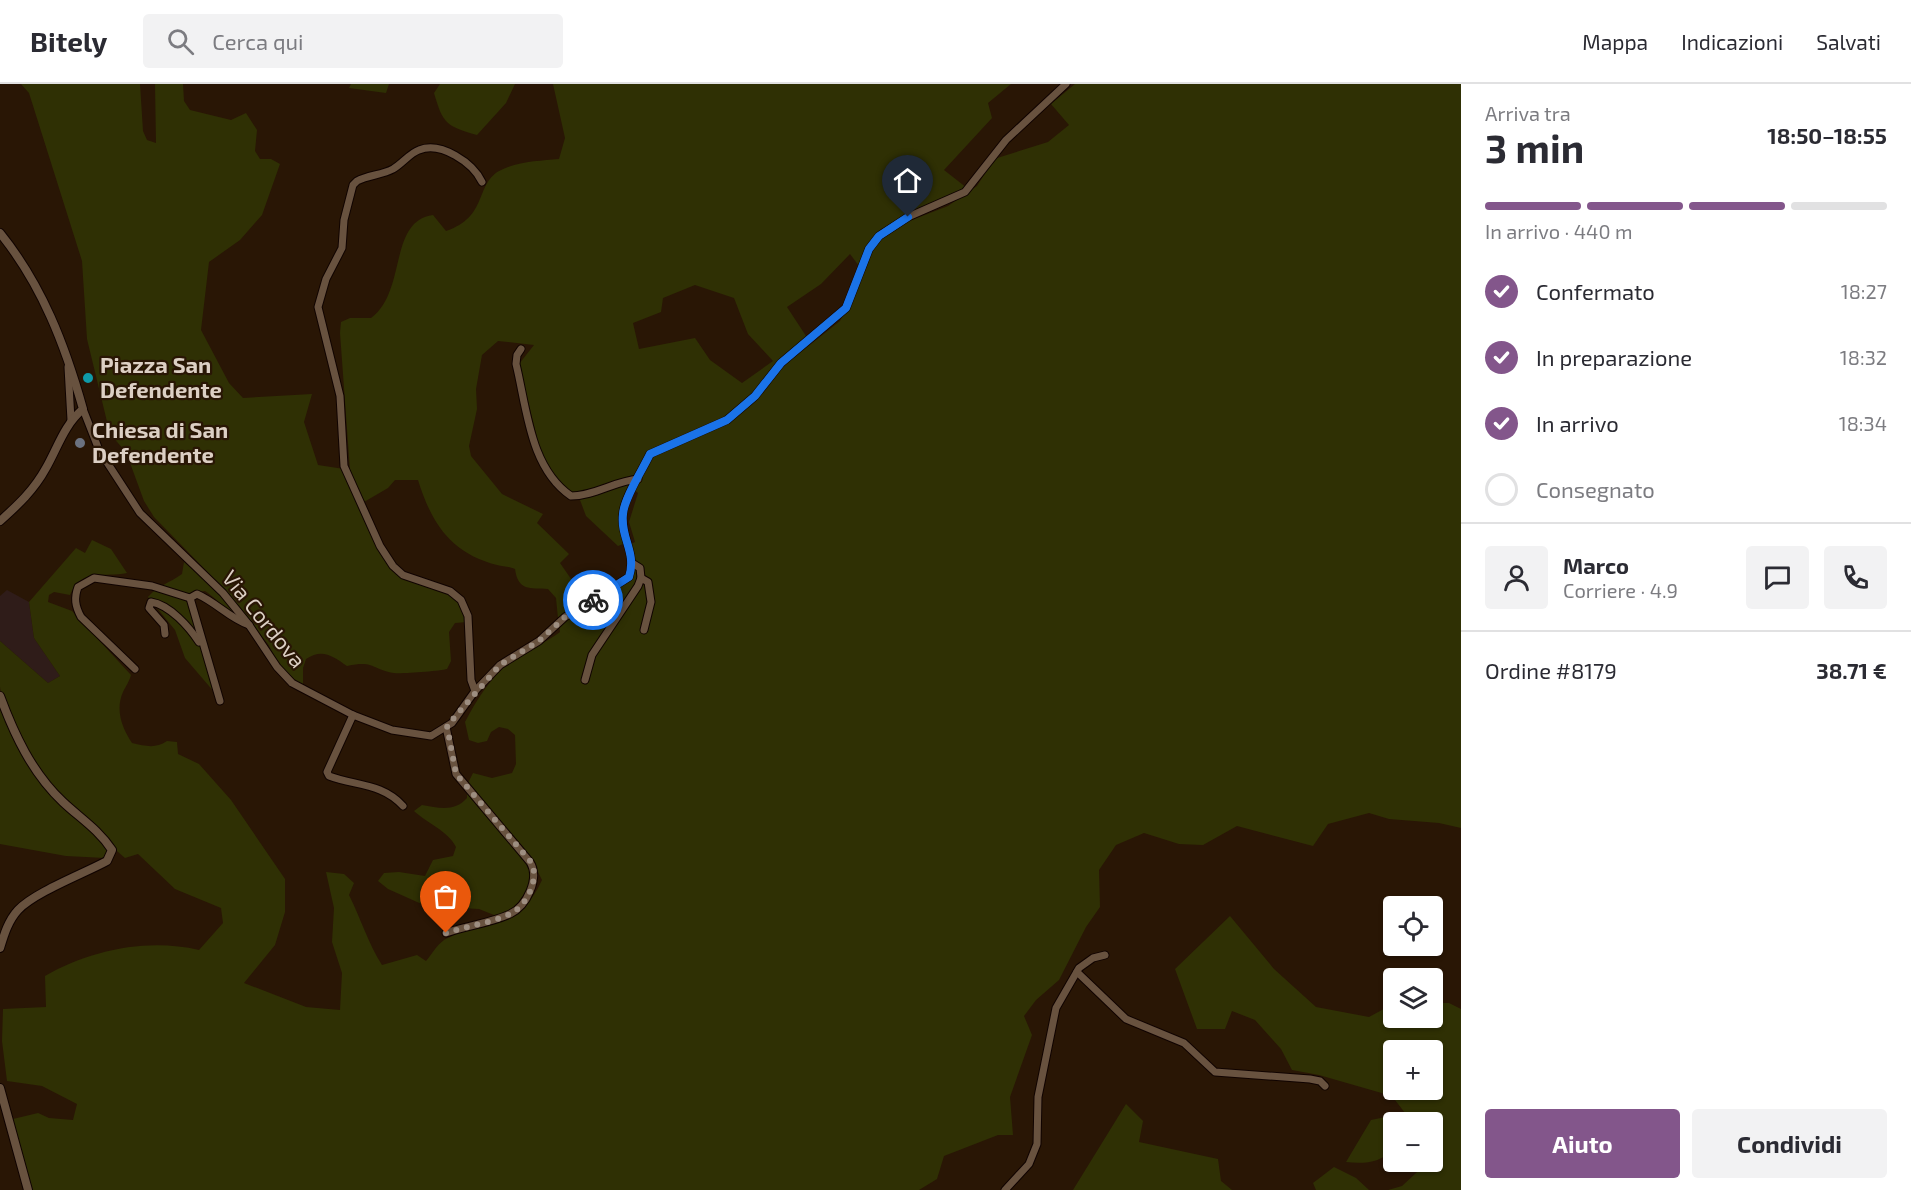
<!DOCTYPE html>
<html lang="it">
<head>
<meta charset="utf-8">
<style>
	body { margin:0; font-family:"Exo 2",sans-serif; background:#f2f2f3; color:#2b2b33; height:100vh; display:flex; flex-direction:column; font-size:22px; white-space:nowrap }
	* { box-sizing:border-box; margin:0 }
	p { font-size:20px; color:#7c7c81 }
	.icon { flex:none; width:33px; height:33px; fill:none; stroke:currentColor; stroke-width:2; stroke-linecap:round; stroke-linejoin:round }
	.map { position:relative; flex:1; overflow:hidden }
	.side { display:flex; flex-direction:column; background:#fff; width:450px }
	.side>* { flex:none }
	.tools { position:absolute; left:1383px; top:812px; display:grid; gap:12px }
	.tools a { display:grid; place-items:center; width:60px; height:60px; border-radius:6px; background:#fff; box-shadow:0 2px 4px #0004; font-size:30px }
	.pin { position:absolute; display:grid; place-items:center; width:51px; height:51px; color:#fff; margin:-62px -26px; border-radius:50% 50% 50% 0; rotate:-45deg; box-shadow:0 0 6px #0007 }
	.pin .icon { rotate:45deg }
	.courier { position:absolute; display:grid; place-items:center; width:60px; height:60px; margin:-30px; border:4px solid #1a73e8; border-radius:50%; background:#fff; color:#222; box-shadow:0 2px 8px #0007 }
	.summary em { font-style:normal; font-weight:700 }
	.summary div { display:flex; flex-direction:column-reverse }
	.summary { display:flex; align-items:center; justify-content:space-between; height:102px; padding:0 24px }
	h1 { font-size:39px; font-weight:700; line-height:45px }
	.bar { display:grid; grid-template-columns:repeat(4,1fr); gap:9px 6px; align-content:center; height:72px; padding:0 24px }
	.bar i { height:8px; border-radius:4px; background:#e1e1e2 }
	.bar .active { background:#83568b }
	.bar p { grid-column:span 4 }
	.line { display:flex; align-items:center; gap:15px; padding:0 24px; border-top:2px solid #e1e1e2 }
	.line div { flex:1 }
	.round { display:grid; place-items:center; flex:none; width:63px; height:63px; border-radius:6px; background:#f2f2f3 }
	ol { padding:0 24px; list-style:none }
	li { display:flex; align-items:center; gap:18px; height:66px }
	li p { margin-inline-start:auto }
	li .icon { padding:6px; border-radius:50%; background:#83568b; color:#fff; stroke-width:4 }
	li:last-child { color:#7c7c81 }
	li i { width:33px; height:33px; border:3px solid #e1e1e2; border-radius:50% }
	.cta { display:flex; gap:12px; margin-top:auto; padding:12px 24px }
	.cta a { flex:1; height:69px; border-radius:6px; background:#83568b; color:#fff; font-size:24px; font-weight:700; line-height:69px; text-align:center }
	.cta a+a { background:#f2f2f3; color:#2b2b33 }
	header { display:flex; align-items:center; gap:36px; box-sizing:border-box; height:84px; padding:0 30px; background:#fff; border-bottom:2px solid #e1e1e2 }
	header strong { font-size:28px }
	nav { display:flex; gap:33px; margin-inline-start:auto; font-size:21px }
	.search { width:420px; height:54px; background:#f2f2f3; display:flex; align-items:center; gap:15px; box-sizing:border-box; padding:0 21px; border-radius:6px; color:#7c7c81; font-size:22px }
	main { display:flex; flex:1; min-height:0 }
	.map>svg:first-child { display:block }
	.industrial { fill:#2f1c19 }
	.green { fill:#2f3004; fill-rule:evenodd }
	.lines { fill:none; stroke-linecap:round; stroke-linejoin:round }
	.minor-casing { stroke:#100300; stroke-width:9 }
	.tertiary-casing { stroke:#100300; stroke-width:10 }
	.minor { stroke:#68523f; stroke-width:7 }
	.tertiary { stroke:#68523f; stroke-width:8 }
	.done { stroke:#9d8e81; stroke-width:6; stroke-dasharray:0 10.8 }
	.route { stroke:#1a73e8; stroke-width:8 }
	.culture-dot { fill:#0f9aa8; stroke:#291605; stroke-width:2 }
	.worship-dot { fill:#6b7280; stroke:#291605; stroke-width:2 }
	.labels { text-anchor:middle; stroke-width:4.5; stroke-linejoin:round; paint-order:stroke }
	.poi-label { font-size:22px; font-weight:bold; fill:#dccfc4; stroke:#291605; text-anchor:start }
	.street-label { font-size:22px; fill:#dccfc4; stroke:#291605 }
</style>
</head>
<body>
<header>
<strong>Bitely</strong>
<div class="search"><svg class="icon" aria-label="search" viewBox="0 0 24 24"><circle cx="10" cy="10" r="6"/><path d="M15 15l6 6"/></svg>Cerca qui</div>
<nav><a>Mappa</a><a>Indicazioni</a><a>Salvati</a></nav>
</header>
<main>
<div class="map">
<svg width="1461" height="1106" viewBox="0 0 1461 1106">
	<rect width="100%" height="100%" fill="#291605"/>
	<path class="industrial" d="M 7,506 L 29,518 L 34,554 L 60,592 L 48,599 L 0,557 L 0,512 Z"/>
	<g class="green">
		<path d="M 21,0 L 140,0 L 143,47 L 147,56 L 156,59 L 155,0 L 183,0 L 184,17 L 190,26 L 231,36 L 246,29 L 257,46 L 255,67 L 260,75 L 271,75 L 280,80 L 262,131 L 240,156 L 209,178 L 201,246 L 229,299 L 243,314 L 312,310 L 304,338 L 318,381 L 344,385 L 392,483 L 449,508 L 459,517 L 467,538 L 455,539 L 449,548 L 451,577 L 447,585 C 440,587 401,590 394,589 C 370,585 375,576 347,582 C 333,572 322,564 306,575 L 303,584 L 303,604 L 279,580 L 268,560 L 225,506 L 154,433 L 144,417 L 126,368 L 110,350 L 87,255 L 82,177 L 29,9 Z"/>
		<path d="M 351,0 L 389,0 L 386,9 L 349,4 Z"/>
		<path d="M 440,0 L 515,0 L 506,19 L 477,51 C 446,42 443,40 434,9 Z"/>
		<path d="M 553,0 L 1011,0 L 988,19 L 992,34 L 944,86 L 967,104 L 881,145 L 871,157 L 859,182 L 850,170 L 821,200 L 787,223 L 808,255 L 780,277 L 758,302 L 840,237 L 858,204 L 874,164 L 885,151 L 899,141 L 948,122 L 977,102 L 994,75 L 1048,58 L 1069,41 L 1051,20 L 1075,0 L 1461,0 L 1461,744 L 1439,739 L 1389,735 L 1369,729 L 1328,740 L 1313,762 L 1237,742 L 1203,761 L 1179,760 L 1144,749 L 1116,761 L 1099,786 L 1100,823 L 1086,843 L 1059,896 L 1036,916 L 1024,932 L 1032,951 L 1010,1013 L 1013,1051 L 998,1051 L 944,1072 L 937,1095 L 919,1106 L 32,1106 L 13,1035 L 38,1029 L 49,1034 L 73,1036 L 77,1020 L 42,1002 L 7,997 L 2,957 L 3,925 L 46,923 L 45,892 C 91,866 147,854 199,866 L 223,839 L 221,824 L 175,805 L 138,770 L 125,774 C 78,734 31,688 9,629 C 6,621 1,612 0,603 C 0,588 0,572 0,557 L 48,599 L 60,592 L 34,554 L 29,518 L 76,464 L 85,469 L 92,456 L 111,465 L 127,489 C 105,494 81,483 70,511 L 54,508 L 49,511 L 48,518 L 72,527 L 131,591 C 129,598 126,602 123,608 C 115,626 122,644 132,659 C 146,662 155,665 167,657 L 177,658 L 178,670 L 199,680 L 231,716 L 285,795 L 285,828 L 275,861 L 244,899 L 306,923 L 340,926 L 342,889 L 332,858 L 334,824 L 326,788 L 344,790 L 354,799 L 349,811 C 361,835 368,859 382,881 L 417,871 L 426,877 C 432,870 439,857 448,854 C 490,833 517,849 542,796 L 533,778 L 467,701 L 473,689 L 492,694 L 512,689 L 516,680 L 515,651 L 508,645 L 499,643 L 491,648 L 487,657 L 478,659 L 469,656 L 465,638 C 477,615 493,589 515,575 C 530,564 546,559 560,548 L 559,540 L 634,491 L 635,472 L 631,460 L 635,458 L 629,438 L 638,409 L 630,403 L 619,431 L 623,460 L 618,462 L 586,432 L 580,416 L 583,410 L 572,411 L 547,388 L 543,378 L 519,280 L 534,261 L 498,257 L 482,271 L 476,305 L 477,325 L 469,362 L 471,372 L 502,410 L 543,430 L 537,439 L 569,470 L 560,479 L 585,515 L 558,534 L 556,514 L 548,505 C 530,504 518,507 515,485 C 508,482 503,483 497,481 C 450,469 431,438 418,396 L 395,396 L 388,404 L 364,418 L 350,386 L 340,249 L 341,238 L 350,234 L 371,234 C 407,208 388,137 433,131 L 446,147 C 488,133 475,101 499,87 C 517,77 540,77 559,75 L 565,54 ZM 695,201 L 734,214 L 748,250 L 773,277 L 742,299 L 710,276 L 695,254 L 639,265 L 633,239 L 661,228 L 663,214 Z"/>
		<path d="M 184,478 L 221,510 L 239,533 C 231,531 215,513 205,507 L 192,509 L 188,516 L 215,609 L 185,574 L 175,546 L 148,513 C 158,501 170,499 182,490 Z"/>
		<path d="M 0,619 L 33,687 L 100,753 L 110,767 L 105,774 L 66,772 L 0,760 Z"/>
		<path d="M 467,707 L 533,788 L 528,805 L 511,828 L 494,831 L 479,825 L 426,822 L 388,805 L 378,797 L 384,789 L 399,788 L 425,792 L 433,776 L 453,772 L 456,763 C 448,747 427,739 414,727 L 422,721 C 439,724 455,728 467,714 Z"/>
		<path d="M 1230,832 L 1274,885 L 1316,923 L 1369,933 L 1393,920 L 1394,933 L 1432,933 L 1433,919 L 1449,919 L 1461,925 L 1461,1106 L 1388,1106 L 1402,1102 L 1429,1077 L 1432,1077 L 1432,1038 L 1394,1038 L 1393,1065 C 1381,1079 1364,1080 1346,1078 L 1371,1036 L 1405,1029 L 1392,1012 L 1319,991 L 1292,986 L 1281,965 L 1255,936 L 1232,927 L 1225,945 L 1197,945 L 1175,885 ZM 1394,966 L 1432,966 L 1432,1005 L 1394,1005 Z"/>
		<path d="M 1126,1020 L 1143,1037 L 1139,1058 L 1218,1075 L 1221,1097 L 1232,1106 L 1073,1106 Z"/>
		<path d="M 1334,1083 L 1356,1094 L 1369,1106 L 1316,1106 L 1313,1099 Z"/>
	</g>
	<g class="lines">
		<g class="minor-casing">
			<g id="minor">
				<path d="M 521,265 L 517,271 L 516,280 C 527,325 530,384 571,412 C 594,412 615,397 638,395"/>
				<path d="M 68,283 L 71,336"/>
				<path d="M 83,325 L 99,366 L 140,429 L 223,509 L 249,541 L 277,583 L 292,599 L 353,631 L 392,646 L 431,652 L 452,639 L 475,607 L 500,581 L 539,557 L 565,533 L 629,493 C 637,468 620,454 623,429 C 624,414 643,385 650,370 L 727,336 L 755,312 L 781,279 L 846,224 L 869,165 L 879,152 L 908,133 L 965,108 L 1006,56 L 1066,0"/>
				<path d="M 641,494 L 648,498 L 651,518 L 644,546"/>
				<path d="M 165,550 L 164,541 L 149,524 L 151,518 C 170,521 189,543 199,558"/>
				<path d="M 135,585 L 81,533 C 75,522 74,514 78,503 L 94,494 L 152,502 L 190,514"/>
				<path d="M 585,596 L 592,571 L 638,502 L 641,494 L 640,484 L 632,479"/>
				<path d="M 475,607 L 471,596 L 468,532 L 461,516 L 450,507 L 403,491 L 393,482 L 380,462 L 344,382 L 340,312 L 318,223 L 326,195 L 342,164 L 344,136 L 353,101 L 357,97 C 368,91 382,91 393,85 C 402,80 410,69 419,66 C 441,57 473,79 482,98"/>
				<path d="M 220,617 L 190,514 L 197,510 C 217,519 229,534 249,541"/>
				<path d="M 353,631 L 327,688 L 329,692 C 356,702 382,699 403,722"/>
				<path d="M 446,849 C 466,842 491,839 510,830 C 527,822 540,794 530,778 L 456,690 L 446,643"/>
				<path d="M 1077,888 L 1126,935 L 1184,959 L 1215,988 L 1310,995 L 1320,997 L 1325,1002"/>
				<path d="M 1005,1106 L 1029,1080 L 1037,1060 L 1038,1013 L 1056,924 L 1079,884 L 1093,874 L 1105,871"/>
			</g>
		</g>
		<g class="tertiary-casing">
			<g id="tertiary">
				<path d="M 0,149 C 42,201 65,261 83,325 C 64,341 58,363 46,384 C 34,406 18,421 0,437"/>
				<path d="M 0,612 C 14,650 32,689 63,718 C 80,734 99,746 112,766 L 107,777 C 83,790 35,808 18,826 C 8,837 4,851 0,864"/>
				<path d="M 0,1004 L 28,1106"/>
			</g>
		</g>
		<use href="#minor" class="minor"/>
		<use href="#tertiary" class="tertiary"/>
	</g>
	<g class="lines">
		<path class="done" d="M 446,849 C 467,842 491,839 510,830 C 527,822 540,794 531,778 L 456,690 L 447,642 L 500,581 L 539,557 L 565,533 L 593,516"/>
		<path class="route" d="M 593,516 L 629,493 C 637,468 620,454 623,430 C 624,414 643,385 650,370 L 727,336 L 755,312 L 781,279 L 846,224 L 869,165 L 879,152 L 908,133"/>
	</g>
	<circle class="culture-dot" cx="88" cy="294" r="6"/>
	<circle class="worship-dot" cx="80" cy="359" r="6"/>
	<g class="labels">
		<g class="poi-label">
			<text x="100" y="289">Piazza San<tspan x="100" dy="25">Defendente</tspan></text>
			<text x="92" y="354">Chiesa di San<tspan x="92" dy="25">Defendente</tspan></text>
		</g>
		<g class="street-label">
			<text transform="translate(264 535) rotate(51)" y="8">Via Cordova</text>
		</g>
	</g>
</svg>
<div class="tools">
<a><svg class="icon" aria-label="locate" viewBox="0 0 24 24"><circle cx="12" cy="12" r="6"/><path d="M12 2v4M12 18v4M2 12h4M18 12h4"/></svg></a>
<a><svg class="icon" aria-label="layers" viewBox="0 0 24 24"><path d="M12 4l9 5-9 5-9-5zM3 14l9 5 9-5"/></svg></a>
<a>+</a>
<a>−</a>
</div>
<div class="pin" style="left:446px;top:849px;background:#ea580c"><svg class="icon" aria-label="bag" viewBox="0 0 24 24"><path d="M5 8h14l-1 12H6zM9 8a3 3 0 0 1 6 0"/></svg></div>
<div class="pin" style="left:908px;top:133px;background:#1f2937"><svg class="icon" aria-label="home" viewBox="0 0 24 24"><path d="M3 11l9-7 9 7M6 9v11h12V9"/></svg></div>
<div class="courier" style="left:593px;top:516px"><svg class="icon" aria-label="bike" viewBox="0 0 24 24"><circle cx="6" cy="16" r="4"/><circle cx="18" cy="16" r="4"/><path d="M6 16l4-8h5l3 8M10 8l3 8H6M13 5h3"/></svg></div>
</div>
<section class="side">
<div class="summary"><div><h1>3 min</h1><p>Arriva tra</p></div><em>18:50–18:55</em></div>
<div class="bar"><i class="active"></i><i class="active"></i><i class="active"></i><i></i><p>In arrivo · 440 m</p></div>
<ol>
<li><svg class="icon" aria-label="check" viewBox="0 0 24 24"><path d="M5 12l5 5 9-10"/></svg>Confermato<p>18:27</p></li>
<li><svg class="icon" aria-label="check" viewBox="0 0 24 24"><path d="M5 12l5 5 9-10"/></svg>In preparazione<p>18:32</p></li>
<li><svg class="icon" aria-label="check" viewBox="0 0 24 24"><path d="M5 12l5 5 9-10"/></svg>In arrivo<p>18:34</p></li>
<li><i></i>Consegnato</li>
</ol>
<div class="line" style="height:108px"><a class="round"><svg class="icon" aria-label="person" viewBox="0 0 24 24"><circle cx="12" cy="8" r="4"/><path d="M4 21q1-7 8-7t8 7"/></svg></a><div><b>Marco</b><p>Corriere · 4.9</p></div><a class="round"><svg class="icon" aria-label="chat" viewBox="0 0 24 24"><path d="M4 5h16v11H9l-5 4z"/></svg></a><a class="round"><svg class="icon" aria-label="phone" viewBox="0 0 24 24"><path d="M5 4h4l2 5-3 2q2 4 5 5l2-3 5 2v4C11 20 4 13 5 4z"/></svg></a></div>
<div class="line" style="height:78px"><div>Ordine #8179</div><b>38.71 €</b></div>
<div class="cta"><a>Aiuto</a><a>Condividi</a></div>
</section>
</main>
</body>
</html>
